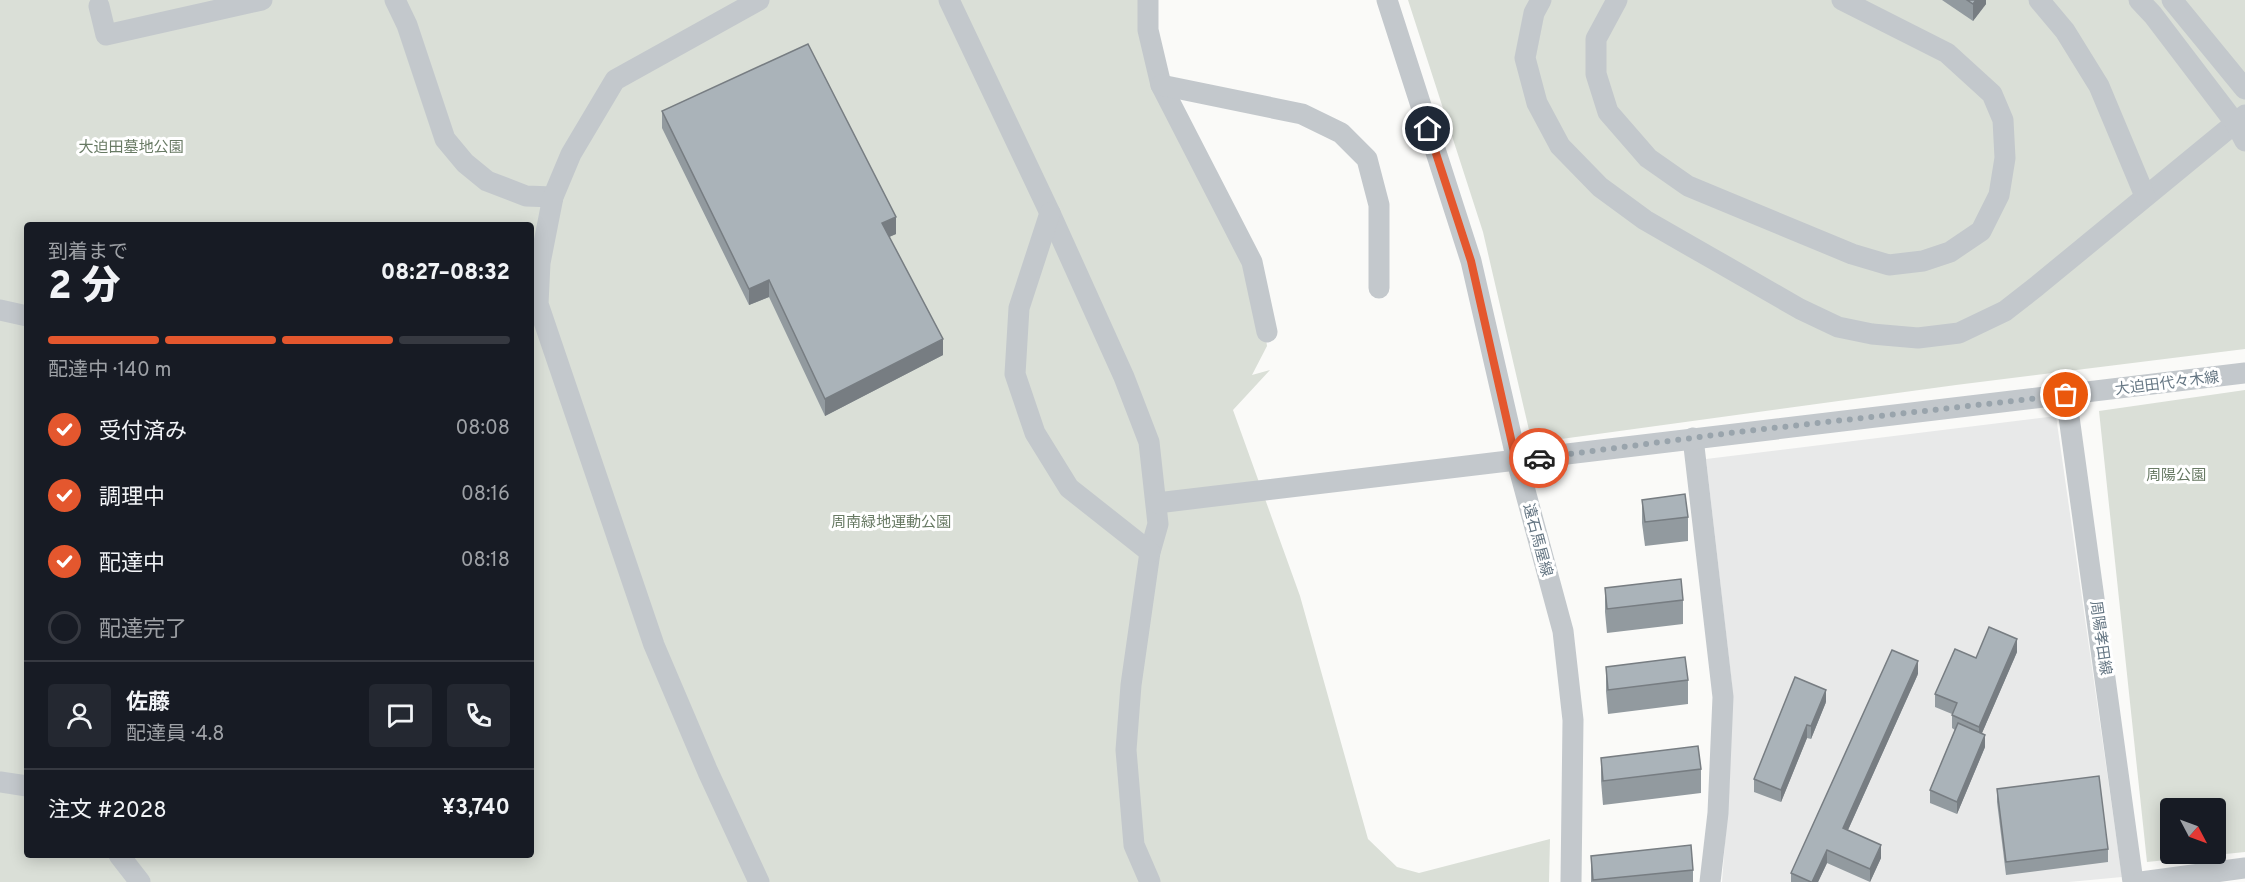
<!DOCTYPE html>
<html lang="ja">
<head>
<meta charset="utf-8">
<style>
	body { margin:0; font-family:Overpass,"Noto Sans JP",sans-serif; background:#242831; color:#f1f3f6; height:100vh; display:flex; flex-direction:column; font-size:22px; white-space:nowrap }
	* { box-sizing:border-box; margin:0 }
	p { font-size:20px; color:#9ea1a6 }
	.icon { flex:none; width:33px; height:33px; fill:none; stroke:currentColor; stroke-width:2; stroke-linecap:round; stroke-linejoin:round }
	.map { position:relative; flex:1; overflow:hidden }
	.side { position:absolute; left:24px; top:222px; width:510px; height:636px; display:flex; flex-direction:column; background:#171b24; border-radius:6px; box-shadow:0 3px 15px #0003 }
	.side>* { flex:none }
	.needle { width:39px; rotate:131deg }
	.tools { position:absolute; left:2160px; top:798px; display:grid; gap:12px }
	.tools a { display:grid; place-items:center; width:66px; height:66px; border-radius:6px; background:#171b24; box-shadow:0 3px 15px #0003; font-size:30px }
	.pin { position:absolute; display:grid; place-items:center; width:51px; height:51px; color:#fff; margin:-26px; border:3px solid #fff; border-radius:50%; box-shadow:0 2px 6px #0007 }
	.courier { position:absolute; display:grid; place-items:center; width:60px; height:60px; margin:-30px; border:4px solid #e4572e; border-radius:50%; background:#fff; color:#222; box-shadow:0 2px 8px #0007 }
	.head em { font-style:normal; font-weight:800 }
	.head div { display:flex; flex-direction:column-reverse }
	.head { display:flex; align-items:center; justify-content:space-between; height:102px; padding:0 24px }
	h1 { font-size:39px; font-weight:800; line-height:45px }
	.bar { display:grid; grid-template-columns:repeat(4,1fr); gap:9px 6px; align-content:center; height:72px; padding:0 24px }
	.bar i { height:8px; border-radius:4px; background:#363941 }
	.bar .current { background:#e4572e }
	.bar p { grid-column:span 4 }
	.line { display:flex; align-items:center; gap:15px; padding:0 24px; border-top:2px solid #363941 }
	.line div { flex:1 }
	.round { display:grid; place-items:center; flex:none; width:63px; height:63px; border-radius:6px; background:#242831 }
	ol { padding:0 24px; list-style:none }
	li { display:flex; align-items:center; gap:18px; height:66px }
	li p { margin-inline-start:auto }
	li .icon { padding:6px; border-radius:50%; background:#e4572e; color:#fff; stroke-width:4 }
	li:last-child { color:#9ea1a6 }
	li i { width:33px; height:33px; border:3px solid #363941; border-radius:50% }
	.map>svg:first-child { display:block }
	.built { fill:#e8e9e9 }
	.green { fill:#dadfd7; fill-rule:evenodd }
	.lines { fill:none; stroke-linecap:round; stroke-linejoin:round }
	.minor { stroke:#c3c8cc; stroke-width:21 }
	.wall { fill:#929a9f }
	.shaded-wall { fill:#777d82 }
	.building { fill:#aab3b9; stroke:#777d82; stroke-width:1.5 }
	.done { stroke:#99a4ac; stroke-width:6; stroke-dasharray:0 10.8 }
	.route { stroke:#e4572e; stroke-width:8 }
	.labels { text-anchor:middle; stroke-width:6; stroke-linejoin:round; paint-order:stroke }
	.park-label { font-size:15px; fill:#687a64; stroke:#fff }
	.street-label { font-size:15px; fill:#657683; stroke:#fff }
</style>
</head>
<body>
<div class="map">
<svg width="2245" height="882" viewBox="0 0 2245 882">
	<rect width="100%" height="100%" fill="#fafaf8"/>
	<path class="built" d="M 2056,416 L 2122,877 L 2069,882 L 1722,882 L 1729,788 L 1732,685 L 1706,459 Z"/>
	<g class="green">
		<path d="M 0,0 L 1147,0 L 1158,74 L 1255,264 L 1267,346 L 1252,375 L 1270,370 L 1233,410 L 1300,596 L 1368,839 L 1397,867 L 1419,873 L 1550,839 L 1549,882 L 0,882 ZM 27,225 L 531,225 L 531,855 L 27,855 Z"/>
		<path d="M 1408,0 L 2245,0 L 2245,349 L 1956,385 L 1532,443 L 1483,232 Z"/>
		<path d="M 2245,390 L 2245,852 L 2147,862 L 2099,411 ZM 2170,808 L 2216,808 L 2216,854 L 2170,854 Z"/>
	</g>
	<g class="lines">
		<g class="minor">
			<path d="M 395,0 L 407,25 L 445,139 L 465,163 L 487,181 L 526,196 L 553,197"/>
			<path d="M 949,0 L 1050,213 L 1124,377 L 1149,442 L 1158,524 L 1150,552 L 1131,685 L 1126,750 L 1134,845 L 1150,882"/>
			<path d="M 1148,0 L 1148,30 L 1161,85 L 1252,262 L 1267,332"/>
			<path d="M 1387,0 L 1471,261 L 1517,461 L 1563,631 L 1573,720 L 1571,882"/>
			<path d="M 1541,0 L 1534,13 L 1525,58 L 1537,103 L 1560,146 L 1600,187 L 1645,220 L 1713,259 L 1800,309 L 1838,327 L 1872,334 L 1918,338 L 1959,333 L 2005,311 L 2037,286 L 2245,115"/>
			<path d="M 1617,0 L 1596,39 L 1596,74 L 1608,112 L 1648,158 L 1688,186 L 1852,254 L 1889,265 L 1923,261 L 1950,252 L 1981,231 L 1999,195 L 2005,158 L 2003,120 L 1992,94 L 1947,53 L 1842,0"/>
			<path d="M 2039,0 L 2065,31 L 2099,86 L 2145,196"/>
			<path d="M 2139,0 L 2153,15 L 2236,124 L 2245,141"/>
			<path d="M 2172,0 L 2245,89"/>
			<path d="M 99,6 L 106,35 L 262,0"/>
			<path d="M 1161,85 L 1302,114 L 1341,133 L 1367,159 L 1379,205 L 1379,288"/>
			<path d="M 1050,213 L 1019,308 L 1015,374 L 1035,433 L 1069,488 L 1150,552"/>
			<path d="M 0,310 L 27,316"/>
			<path d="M 2066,395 L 2133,882"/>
			<path d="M 1693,438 L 1723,697 L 1718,813 L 1710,882"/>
			<path d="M 1157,503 L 2245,373"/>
			<path d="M 0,782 L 27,786"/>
			<path d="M 119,855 L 140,882"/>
			<path d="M 759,882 L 708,772 L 654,645 L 538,304 L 540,263 L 553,197 L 571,154 L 615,80 L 759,0"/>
			<path d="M 2141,882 L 2245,868"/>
		</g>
	</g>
	<g class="wall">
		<path d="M 1942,0 L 1986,0 L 1986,4 L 1973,21 Z"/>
		<path d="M 662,111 L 896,234 L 889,237 L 943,355 L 825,416 L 769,297 L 749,305 L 662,128 Z"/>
		<path d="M 1642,500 L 1688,517 L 1688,541 L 1645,546 L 1642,523 Z"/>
		<path d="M 1605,588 L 1683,600 L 1683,624 L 1607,633 L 1605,612 Z"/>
		<path d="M 2017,652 L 1982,733 L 1985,747 L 1957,814 L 1930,803 L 1930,790 L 1955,730 L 1952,728 L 1952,714 L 1935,707 L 1935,694 L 1976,658 Z"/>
		<path d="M 1606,667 L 1688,680 L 1688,704 L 1608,714 L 1606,691 Z"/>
		<path d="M 1918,674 L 1848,830 L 1881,858 L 1870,882 L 1827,863 L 1818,882 L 1791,882 L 1791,873 Z"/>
		<path d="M 1826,702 L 1811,739 L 1807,738 L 1781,802 L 1754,792 L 1754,779 Z"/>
		<path d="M 1601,758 L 1701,769 L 1701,793 L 1603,805 L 1601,781 Z"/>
		<path d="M 1997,789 L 2108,849 L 2108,862 L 2006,875 L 1997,802 Z"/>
		<path d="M 1591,856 L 1693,870 L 1693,882 L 1591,882 Z"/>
	</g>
	<g class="shaded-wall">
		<path d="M 1976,0 L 1986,0 L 1986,4 L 1973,21 L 1973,4 Z"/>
		<path d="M 896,217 L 896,234 L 882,240 L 882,223 Z"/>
		<path d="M 769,280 L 769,297 L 749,305 L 749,289 Z"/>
		<path d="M 943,339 L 943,355 L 825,416 L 825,399 Z"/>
		<path d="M 2017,639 L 2017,652 L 1979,740 L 1979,727 Z"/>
		<path d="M 1918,661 L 1918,674 L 1843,841 L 1843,828 Z"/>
		<path d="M 1826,690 L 1826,702 L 1811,739 L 1811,726 Z"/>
		<path d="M 1807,725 L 1807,738 L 1781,802 L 1781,790 Z"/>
		<path d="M 1985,735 L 1985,747 L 1957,814 L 1957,802 Z"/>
		<path d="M 1881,845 L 1881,858 L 1870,882 L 1870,869 Z"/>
		<path d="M 1827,850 L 1827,863 L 1818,882 L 1812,882 Z"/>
	</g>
	<g class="building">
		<path d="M 1967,0 L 1976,0 L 1973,4 Z"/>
		<path d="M 808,44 L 896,217 L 882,223 L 943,339 L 825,399 L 769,280 L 749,289 L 662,111 Z"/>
		<path d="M 1685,494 L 1688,517 L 1645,522 L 1642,500 Z"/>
		<path d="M 1681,579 L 1683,600 L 1607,609 L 1605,588 Z"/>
		<path d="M 1989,627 L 2017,639 L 1979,727 L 1952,715 L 1957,703 L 1935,694 L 1955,649 L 1976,658 Z"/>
		<path d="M 1892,650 L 1918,661 L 1843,828 L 1881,845 L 1870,869 L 1827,850 L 1812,882 L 1811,882 L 1791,873 Z"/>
		<path d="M 1685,657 L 1688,680 L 1608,690 L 1606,667 Z"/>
		<path d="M 1795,677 L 1826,690 L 1811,726 L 1807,725 L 1781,790 L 1754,779 Z"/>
		<path d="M 1958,723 L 1985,735 L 1957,802 L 1930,790 Z"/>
		<path d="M 1698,746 L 1701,769 L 1603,781 L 1601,758 Z"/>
		<path d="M 2099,776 L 2108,849 L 2006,862 L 1997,789 Z"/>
		<path d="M 1691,845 L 1693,870 L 1593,880 L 1591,856 Z"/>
	</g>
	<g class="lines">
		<path class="done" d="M 1539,458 L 1738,432 L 2066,395"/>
		<path class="route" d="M 1428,129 L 1471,261 L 1516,461 L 1539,458"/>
	</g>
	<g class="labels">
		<g class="park-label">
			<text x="131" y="152">大迫田墓地公園</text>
			<text x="2176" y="480">周陽公園</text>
			<text x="891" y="527">周南緑地運動公園</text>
		</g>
		<g class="street-label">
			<text transform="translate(2167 383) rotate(-7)" y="5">大迫田代々木線</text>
			<text transform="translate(1538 540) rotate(75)" y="5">遠石馬屋線</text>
			<text transform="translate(2101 638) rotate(82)" y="5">周陽孝田線</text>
		</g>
	</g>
</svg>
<div class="tools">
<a><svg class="needle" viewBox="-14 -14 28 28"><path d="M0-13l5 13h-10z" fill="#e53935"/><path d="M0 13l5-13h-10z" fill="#9ea1a6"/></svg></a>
</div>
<div class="pin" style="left:2066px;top:395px;background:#ea580c"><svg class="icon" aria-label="bag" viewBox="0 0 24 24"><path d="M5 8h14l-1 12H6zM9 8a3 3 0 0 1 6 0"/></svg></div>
<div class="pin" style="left:1428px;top:129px;background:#1f2937"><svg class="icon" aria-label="home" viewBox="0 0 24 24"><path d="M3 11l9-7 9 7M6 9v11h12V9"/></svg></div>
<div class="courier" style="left:1539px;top:458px"><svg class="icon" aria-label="car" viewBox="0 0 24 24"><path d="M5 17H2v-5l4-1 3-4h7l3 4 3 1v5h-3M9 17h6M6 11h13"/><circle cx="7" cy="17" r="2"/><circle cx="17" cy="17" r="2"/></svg></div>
<section class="side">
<div class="head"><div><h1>2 分</h1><p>到着まで</p></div><em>08:27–08:32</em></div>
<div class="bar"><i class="current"></i><i class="current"></i><i class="current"></i><i></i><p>配達中 · 140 m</p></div>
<ol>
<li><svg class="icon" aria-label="check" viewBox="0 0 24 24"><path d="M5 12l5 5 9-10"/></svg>受付済み<p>08:08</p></li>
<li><svg class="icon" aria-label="check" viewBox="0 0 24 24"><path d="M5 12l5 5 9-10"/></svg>調理中<p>08:16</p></li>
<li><svg class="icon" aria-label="check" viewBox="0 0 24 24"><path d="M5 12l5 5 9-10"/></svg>配達中<p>08:18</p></li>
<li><i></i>配達完了</li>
</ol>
<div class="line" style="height:108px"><a class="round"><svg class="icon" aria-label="person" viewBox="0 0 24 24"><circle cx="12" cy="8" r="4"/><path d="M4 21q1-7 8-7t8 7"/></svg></a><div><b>佐藤</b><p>配達員 · 4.8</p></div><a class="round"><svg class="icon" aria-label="chat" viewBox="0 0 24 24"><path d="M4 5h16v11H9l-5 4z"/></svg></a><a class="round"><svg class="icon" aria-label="phone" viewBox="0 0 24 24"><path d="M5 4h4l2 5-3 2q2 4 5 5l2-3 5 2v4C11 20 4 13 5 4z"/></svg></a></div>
<div class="line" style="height:78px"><div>注文 #2028</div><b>¥3,740</b></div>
</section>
</div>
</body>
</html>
